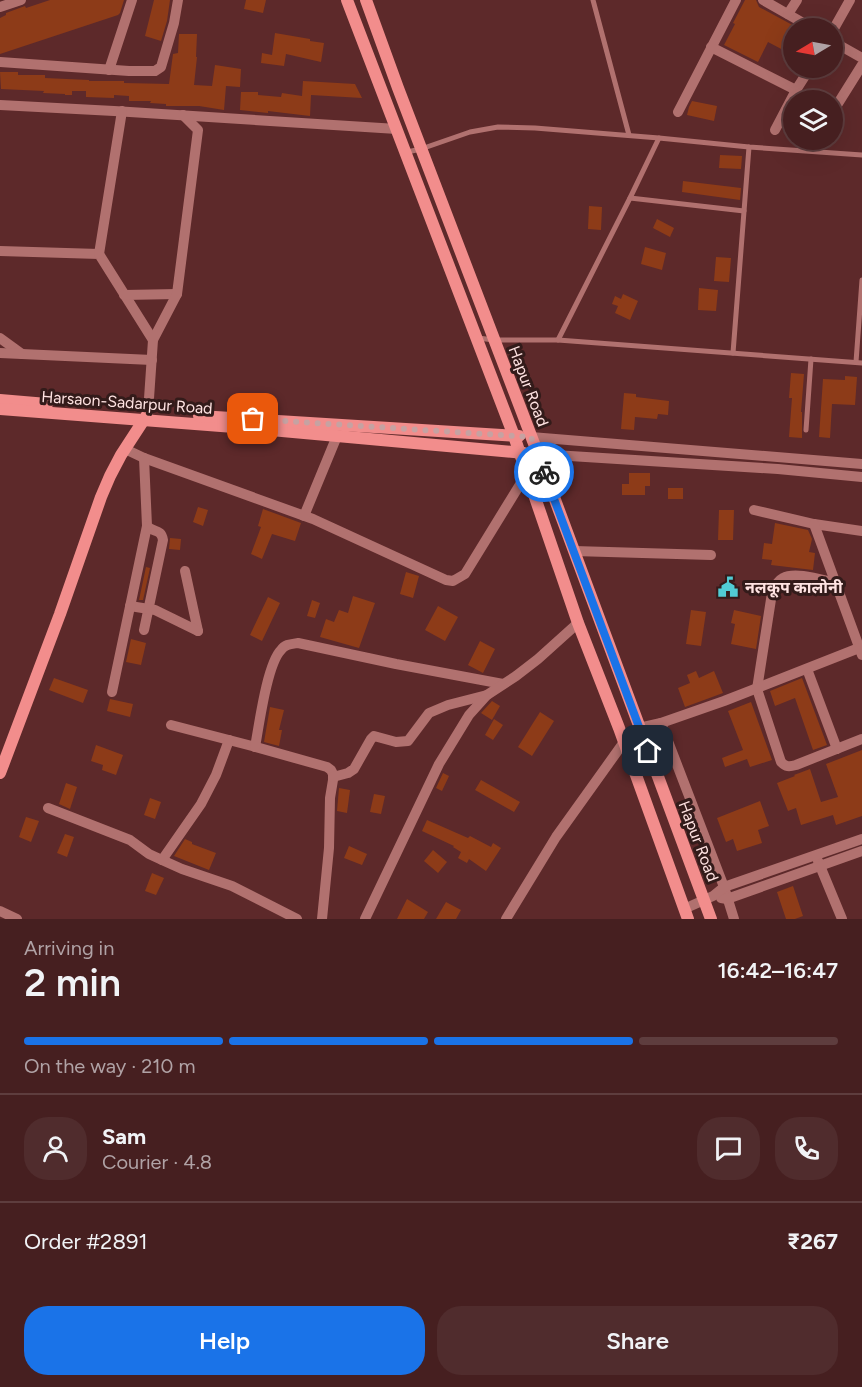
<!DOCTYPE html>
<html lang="en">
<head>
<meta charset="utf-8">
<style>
	body { margin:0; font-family:Figtree,"Noto Sans Devanagari",sans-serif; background:#502c2d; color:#f1f3f6; height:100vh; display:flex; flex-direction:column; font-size:22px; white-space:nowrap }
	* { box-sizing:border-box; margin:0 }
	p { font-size:20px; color:#b0a2a5 }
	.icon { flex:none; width:33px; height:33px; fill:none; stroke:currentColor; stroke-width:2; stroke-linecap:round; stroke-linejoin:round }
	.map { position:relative; height:919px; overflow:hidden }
	.details { display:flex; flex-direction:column; background:#461f20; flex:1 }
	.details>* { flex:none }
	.needle { width:39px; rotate:260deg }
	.fabs { position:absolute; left:783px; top:18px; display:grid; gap:12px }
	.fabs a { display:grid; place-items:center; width:60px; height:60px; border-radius:50%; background:#461f20; box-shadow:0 6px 24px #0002,0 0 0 2px #5e3d3e; font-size:30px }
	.pin { position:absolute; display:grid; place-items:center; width:51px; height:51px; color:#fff; margin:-26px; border-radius:12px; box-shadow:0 3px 9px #0006 }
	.courier { position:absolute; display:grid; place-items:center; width:60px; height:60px; margin:-30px; border:4px solid #1a73e8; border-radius:50%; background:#fff; color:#222; box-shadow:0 2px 8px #0007 }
	.head em { font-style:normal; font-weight:600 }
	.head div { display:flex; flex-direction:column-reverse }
	.head { display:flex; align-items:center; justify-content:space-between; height:102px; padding:0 24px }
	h1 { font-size:39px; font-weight:600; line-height:45px }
	.bar { display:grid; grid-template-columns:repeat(4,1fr); gap:9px 6px; align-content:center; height:72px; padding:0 24px }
	.bar i { height:8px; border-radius:4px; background:#5e3d3e }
	.bar .selected { background:#1a73e8 }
	.bar p { grid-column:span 4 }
	.line { display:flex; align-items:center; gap:15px; padding:0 24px; border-top:2px solid #5e3d3e }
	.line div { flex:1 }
	.round { display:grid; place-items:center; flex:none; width:63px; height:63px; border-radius:24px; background:#502c2d }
	.action { display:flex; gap:12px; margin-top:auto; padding:12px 24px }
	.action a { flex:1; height:69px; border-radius:24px; background:#1a73e8; color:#fff; font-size:24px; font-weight:600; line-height:69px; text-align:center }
	.action a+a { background:#502c2d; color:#f1f3f6 }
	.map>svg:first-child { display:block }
	.building { fill:#8d3b18 }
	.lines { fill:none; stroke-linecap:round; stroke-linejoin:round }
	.lane { stroke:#b1716f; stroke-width:5 }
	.street { stroke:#b1716f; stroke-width:10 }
	.secondary { stroke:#f28d8c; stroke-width:12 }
	.done { stroke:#c6a2a2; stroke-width:6; stroke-dasharray:0 10.8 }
	.route { stroke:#1a73e8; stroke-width:8 }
	.labels { text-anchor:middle; stroke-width:6; stroke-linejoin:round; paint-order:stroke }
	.street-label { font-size:16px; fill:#ffe3e2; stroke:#331b1a }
	.poi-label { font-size:16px; font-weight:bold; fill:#ffe3e2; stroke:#331b1a; text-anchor:start }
</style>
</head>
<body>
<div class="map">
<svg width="862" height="919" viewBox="0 0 862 919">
	<rect width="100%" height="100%" fill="#5d292a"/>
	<g class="building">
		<path d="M 50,0 L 124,0 L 120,13 L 118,15 L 0,54 L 0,18 L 6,15 L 6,13 L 25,6 L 26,8 Z"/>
		<path d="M 154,0 L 170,0 L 167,21 L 161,41 L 145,36 Z"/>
		<path d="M 246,0 L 266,0 L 263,13 L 244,9 Z"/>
		<path d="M 745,0 L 756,0 L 759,7 L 798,28 L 794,28 L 794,40 L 787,52 L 768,42 L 758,62 L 724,45 L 735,24 L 733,23 Z"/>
		<path d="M 275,33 L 310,39 L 310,41 L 324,43 L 321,62 L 286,54 L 284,66 L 261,63 L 262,53 L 272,55 Z"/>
		<path d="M 179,34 L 197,34 L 196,57 L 197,57 L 194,85 L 212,86 L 215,65 L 241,69 L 240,87 L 226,86 L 224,110 L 199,106 L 166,106 L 166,104 L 150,103 L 151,101 L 129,101 L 129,96 L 114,95 L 114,98 L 86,97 L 86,91 L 72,91 L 72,95 L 65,95 L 65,94 L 43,93 L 44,91 L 1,89 L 0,72 L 18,72 L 18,75 L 45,75 L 45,78 L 89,80 L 89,81 L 124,81 L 124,83 L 169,84 L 173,54 L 178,53 Z"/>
		<path d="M 303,81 L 355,84 L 362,98 L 311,95 L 310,116 L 268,111 L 268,113 L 240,110 L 241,92 L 258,92 L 258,95 L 281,97 L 282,93 L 302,96 Z"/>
		<path d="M 692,101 L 717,106 L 714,121 L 687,115 L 689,107 Z"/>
		<path d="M 720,155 L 742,156 L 741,169 L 719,168 Z"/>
		<path d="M 683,181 L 741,188 L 740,200 L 682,192 Z"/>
		<path d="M 589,206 L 602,207 L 601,230 L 588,229 Z"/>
		<path d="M 657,219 L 674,228 L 670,237 L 653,228 Z"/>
		<path d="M 645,247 L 666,253 L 662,270 L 641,264 Z"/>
		<path d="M 716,257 L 731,258 L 729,282 L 714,281 Z"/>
		<path d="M 699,288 L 718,290 L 716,311 L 698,310 Z"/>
		<path d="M 623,294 L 638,301 L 630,320 L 615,313 L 618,306 L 612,304 L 615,296 L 621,299 Z"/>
		<path d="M 791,373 L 804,374 L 801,412 L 802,412 L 802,438 L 789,437 L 792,398 L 789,398 Z"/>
		<path d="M 845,376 L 857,377 L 855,405 L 832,404 L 830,438 L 819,437 L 823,379 L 845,380 Z"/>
		<path d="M 624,393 L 636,394 L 636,397 L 669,401 L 668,415 L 658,414 L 657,419 L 635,417 L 634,430 L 621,429 Z"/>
		<path d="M 629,473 L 650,473 L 650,486 L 645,486 L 645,495 L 622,495 L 622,484 L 629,484 Z"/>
		<rect x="668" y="488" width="15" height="11"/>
		<path d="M 198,507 L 208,510 L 203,526 L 193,522 Z"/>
		<path d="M 263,509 L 301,523 L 295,541 L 272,534 L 262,559 L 251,554 L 261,527 L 258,526 Z"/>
		<path d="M 719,510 L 734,510 L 733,540 L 718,540 Z"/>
		<path d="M 775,523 L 808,530 L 812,539 L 809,552 L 815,553 L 813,570 L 771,565 L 772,560 L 762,559 L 764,543 L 772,544 Z"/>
		<path d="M 170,538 L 181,539 L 180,550 L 169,549 Z"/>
		<path d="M 146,567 L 150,568 L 143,600 L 139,600 Z"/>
		<path d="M 406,572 L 419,576 L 413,598 L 400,594 Z"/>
		<path d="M 754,582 L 768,585 L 764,593 L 752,590 Z"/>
		<path d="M 353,596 L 375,603 L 359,648 L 320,637 L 326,619 L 334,622 L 339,610 L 348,613 Z"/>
		<path d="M 268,597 L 280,603 L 262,641 L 250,635 Z"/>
		<path d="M 312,600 L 320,603 L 315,618 L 307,616 Z"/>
		<path d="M 438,606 L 458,617 L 445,641 L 425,630 Z"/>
		<path d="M 691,610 L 706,612 L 701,646 L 686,644 Z"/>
		<path d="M 734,610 L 761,616 L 756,649 L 731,644 L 735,624 L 731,623 Z"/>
		<path d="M 131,639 L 146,643 L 141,665 L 126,662 Z"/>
		<path d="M 480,641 L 495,649 L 483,673 L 468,665 Z"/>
		<path d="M 696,671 L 699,678 L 714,671 L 723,693 L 685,707 L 678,688 L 690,683 L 687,675 Z"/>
		<path d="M 54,678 L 88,690 L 83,703 L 49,690 Z"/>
		<path d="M 802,678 L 827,745 L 813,750 L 795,698 L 775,706 L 770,691 Z"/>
		<path d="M 110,699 L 133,704 L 130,717 L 107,711 Z"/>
		<path d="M 492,701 L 500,706 L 492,720 L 481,713 Z"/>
		<path d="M 751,702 L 772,760 L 750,767 L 747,759 L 725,767 L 722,758 L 743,750 L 728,711 Z"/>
		<path d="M 270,707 L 284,710 L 279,730 L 282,730 L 279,746 L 264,742 Z"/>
		<path d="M 540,712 L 554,721 L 532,756 L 518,747 Z"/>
		<path d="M 494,719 L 503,725 L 493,740 L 485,735 Z"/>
		<path d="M 96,745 L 123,755 L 116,775 L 102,770 L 103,765 L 91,761 Z"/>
		<path d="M 862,750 L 862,816 L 836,825 L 833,815 L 801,825 L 796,808 L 788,811 L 777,783 L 795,776 L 794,775 L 810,769 L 821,802 L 838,797 L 826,764 Z"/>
		<path d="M 443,773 L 449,776 L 442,791 L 436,788 Z"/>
		<path d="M 481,780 L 520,802 L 514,812 L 475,790 Z"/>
		<path d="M 66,783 L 77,787 L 70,809 L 59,804 Z"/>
		<path d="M 339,788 L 350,790 L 347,813 L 337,811 Z"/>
		<path d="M 374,794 L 385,796 L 381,814 L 370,812 Z"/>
		<path d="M 150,798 L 161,802 L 155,819 L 144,815 Z"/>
		<path d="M 760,801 L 769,826 L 758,830 L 762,843 L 737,851 L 733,839 L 726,842 L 717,818 Z"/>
		<path d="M 26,817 L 39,821 L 31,842 L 19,837 Z"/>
		<path d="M 427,820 L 468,838 L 470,836 L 491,847 L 493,843 L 501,848 L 486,871 L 469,859 L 467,863 L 458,858 L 461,852 L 453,847 L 454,846 L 422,831 Z"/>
		<path d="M 65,834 L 74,837 L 67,857 L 57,853 Z"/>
		<path d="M 185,839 L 192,842 L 192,844 L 216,853 L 209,870 L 174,856 Z"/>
		<path d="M 349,846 L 367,854 L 362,865 L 344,858 Z"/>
		<path d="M 433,850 L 447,862 L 438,873 L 424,861 Z"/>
		<path d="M 152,873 L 164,878 L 156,895 L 145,891 Z"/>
		<path d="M 793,886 L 803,916 L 795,919 L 786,919 L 777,892 Z"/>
		<path d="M 407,899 L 428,912 L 424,919 L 397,919 Z"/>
		<path d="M 446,902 L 461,910 L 456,919 L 436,919 Z"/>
	</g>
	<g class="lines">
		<g class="lane">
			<path d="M 593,0 L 629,135"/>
			<path d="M 407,152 L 421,149 L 470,132 L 498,127 L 535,128 L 659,138 L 749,147 L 862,155"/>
			<path d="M 630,198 L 744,211"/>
			<path d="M 478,338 L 494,340 L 558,340 L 862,363"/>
			<path d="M 558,340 L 630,198 L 659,138"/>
			<path d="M 733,353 L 749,147"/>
			<path d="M 856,362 L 862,280"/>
			<path d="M 806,430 L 811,359"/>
		</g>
		<g class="street">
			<path d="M 763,0 L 812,28"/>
			<path d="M 0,7 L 21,0"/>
			<path d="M 788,14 L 797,0"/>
			<path d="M 832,32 L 850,0"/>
			<path d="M 832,41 L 862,58"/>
			<path d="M 711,47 L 796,90"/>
			<path d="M 0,62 L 129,71 L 155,71 L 161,67 L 174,23 L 178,0"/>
			<path d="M 109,70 L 132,0"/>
			<path d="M 0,105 L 114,111 L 397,129"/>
			<path d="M 678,112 L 736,0"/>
			<path d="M 832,113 L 862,65"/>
			<path d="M 775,130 L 796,90 L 810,68"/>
			<path d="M 0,251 L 99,254 L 153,340"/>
			<path d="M 99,254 L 122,111"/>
			<path d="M 124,295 L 177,294"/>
			<path d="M 0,338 L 22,354"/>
			<path d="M 0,353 L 152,360"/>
			<path d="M 148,413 L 153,340 L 177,294 L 198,130 L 183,115"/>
			<path d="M 531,437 L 862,464"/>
			<path d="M 125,449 L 144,458 L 313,519 L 446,580 L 453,581 L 465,574 L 527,473"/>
			<path d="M 538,454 L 778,469 L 862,477"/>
			<path d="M 144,458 L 147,526 C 153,533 161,528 163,540 L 144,630"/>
			<path d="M 754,510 L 814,524 L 862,531"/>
			<path d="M 304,516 L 337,436"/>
			<path d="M 814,524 L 862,655"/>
			<path d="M 574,551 L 711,555"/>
			<path d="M 185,571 L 198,631"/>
			<path d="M 836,583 C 822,580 795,571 783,578 C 777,581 775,587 772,593 L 757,689 L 781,762 C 786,767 789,767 796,765 L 862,739"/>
			<path d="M 130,606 L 155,610 L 198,631"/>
			<path d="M 807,669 L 837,749"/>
			<path d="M 112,692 L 147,526"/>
			<path d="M 661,723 L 724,887 L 734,919"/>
			<path d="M 171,725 L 252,746 L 327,767 L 331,770 L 333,774 L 333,780 L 330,798 L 329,848 L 322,919"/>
			<path d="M 255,747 C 259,726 267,664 281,650 C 285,644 291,644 298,643 L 396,664 L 503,684"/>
			<path d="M 333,777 L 348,773 L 354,769 L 371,739 L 374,736 L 396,742 L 408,741 L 429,713 L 448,705 L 487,695"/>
			<path d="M 48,808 L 130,840 L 149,854 L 162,860 L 182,869 L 232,886 L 297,919"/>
			<path d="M 162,860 L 201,804 L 216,775 L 229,740"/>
			<path d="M 818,861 L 842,919"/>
			<path d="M 721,898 L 727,899 L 862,851"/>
			<path d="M 684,909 L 713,896 L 724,887 L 862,839"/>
			<path d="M 0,911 L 17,919"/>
			<path d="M 365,919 L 439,764 L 469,715 L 487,695 L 516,676 L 538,659 L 578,623"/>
			<path d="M 506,919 L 556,837 L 624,742 L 639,728 L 661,723 L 724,701 L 859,648"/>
		</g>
		<g class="secondary">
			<path d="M 347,0 L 514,436 L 578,623 L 619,728 L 688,919"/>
			<path d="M 366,0 L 398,88 L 538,454 L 711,919"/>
			<path d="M 0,400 L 47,404"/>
			<path d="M 0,409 L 271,430 L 524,453"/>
			<path d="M 199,416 L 519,436"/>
			<path d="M 0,773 L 60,614 L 101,497 L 110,476 L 121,455 L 147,415"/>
		</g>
	</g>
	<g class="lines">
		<path class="done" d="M 253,419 L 531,437 L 544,472"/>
		<path class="route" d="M 544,472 L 648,751"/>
	</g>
	<defs>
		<g id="civic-bare" transform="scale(1.62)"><path d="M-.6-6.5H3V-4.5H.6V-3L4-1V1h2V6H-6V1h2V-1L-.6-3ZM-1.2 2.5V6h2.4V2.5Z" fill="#51ccd4" stroke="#331b1a" stroke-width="2.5" paint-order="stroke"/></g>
	</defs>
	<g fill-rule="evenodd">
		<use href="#civic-bare" x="728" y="587"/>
	</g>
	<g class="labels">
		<g class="street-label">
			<text transform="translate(529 386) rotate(69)" y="6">Hapur Road</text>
			<text transform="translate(127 402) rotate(4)" y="6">Harsaon-Sadarpur Road</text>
			<text transform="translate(699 841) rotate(69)" y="6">Hapur Road</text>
		</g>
		<g class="poi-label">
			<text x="745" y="593">नलकूप कालोनी</text>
		</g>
	</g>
</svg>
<div class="fabs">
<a><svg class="needle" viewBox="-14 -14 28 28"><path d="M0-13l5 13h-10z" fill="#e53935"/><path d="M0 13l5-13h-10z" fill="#b0a2a5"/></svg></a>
<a><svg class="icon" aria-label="layers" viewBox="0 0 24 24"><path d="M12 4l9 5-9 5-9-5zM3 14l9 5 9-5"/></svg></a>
</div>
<div class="pin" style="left:253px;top:419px;background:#ea580c"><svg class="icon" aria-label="bag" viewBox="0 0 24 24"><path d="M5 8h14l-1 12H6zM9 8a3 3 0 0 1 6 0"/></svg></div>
<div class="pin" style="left:648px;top:751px;background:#1f2937"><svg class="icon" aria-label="home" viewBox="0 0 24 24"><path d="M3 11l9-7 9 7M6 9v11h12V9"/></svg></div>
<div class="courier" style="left:544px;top:472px"><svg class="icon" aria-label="bike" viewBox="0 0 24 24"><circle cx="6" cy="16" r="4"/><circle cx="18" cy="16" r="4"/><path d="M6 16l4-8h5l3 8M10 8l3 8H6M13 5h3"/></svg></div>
</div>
<section class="details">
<div class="head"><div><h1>2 min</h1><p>Arriving in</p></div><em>16:42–16:47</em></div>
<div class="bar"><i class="selected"></i><i class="selected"></i><i class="selected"></i><i></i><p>On the way · 210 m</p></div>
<div class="line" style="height:108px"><a class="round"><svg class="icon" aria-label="person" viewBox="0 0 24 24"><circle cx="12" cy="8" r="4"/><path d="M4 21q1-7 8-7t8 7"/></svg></a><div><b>Sam</b><p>Courier · 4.8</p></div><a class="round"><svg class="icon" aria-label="chat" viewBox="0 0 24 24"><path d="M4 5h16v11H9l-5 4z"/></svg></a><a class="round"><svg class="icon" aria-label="phone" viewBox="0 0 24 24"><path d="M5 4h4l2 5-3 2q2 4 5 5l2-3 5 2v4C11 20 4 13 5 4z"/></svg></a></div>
<div class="line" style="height:78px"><div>Order #2891</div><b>₹267</b></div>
<div class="action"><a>Help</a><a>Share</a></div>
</section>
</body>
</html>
